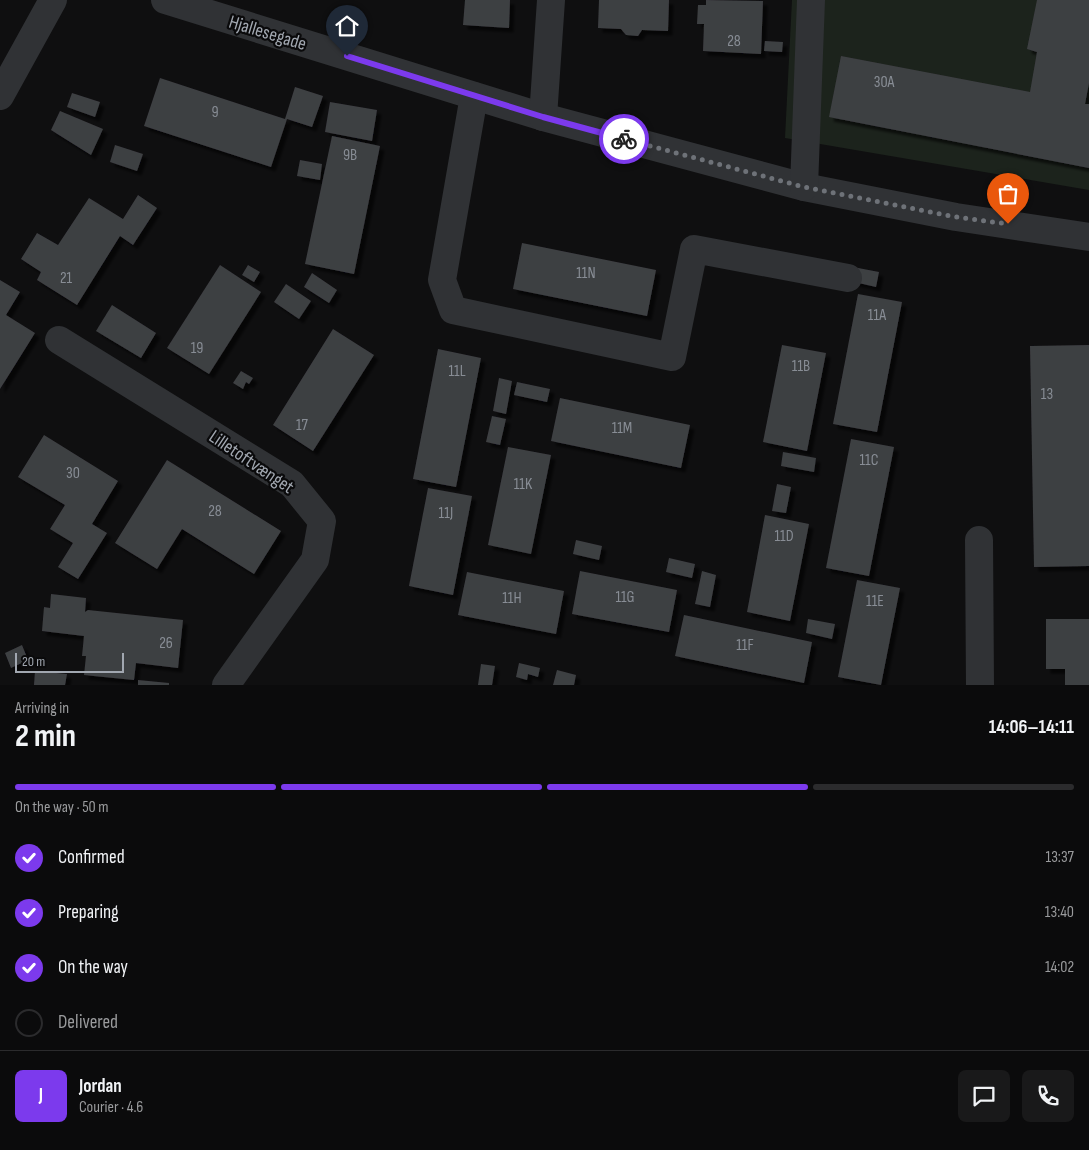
<!DOCTYPE html>
<html lang="en">
<head>
<meta charset="utf-8">
<style>
	body { margin:0; font-family:"Sofia Sans Condensed",sans-serif; background:#19191a; color:#f1f3f6; height:100vh; display:flex; flex-direction:column; font-size:19px; white-space:nowrap }
	* { box-sizing:border-box; margin:0 }
	p { font-size:16px; color:#9a9b9d }
	.icon { flex:none; width:28px; height:28px; fill:none; stroke:currentColor; stroke-width:2; stroke-linecap:round; stroke-linejoin:round }
	.map { position:relative; height:685px; overflow:hidden }
	.drawer { display:flex; flex-direction:column; background:#0b0b0c; flex:1 }
	.drawer>* { flex:none }
	.scale { position:absolute; left:15px; bottom:12px; width:109px; box-sizing:border-box; padding-left:5px; border:2px solid #a1a7b0; border-top:0; font-size:14px; line-height:18px; white-space:nowrap; color:#a1a7b0; -webkit-text-stroke:4px #0a0a0b; paint-order:stroke }
	.pin { position:absolute; display:grid; place-items:center; width:42px; height:42px; color:#fff; margin:-51px -21px; border-radius:50% 50% 50% 0; rotate:-45deg; box-shadow:0 0 5px #0007 }
	.pin .icon { rotate:45deg }
	.courier { position:absolute; display:grid; place-items:center; width:50px; height:50px; margin:-25px; border:4px solid #7c3aed; border-radius:50%; background:#fff; color:#222; box-shadow:0 1px 6px #0007 }
	.summary em { font-style:normal; font-weight:700 }
	.summary div { display:flex; flex-direction:column-reverse }
	.summary { display:flex; align-items:center; justify-content:space-between; height:85px; padding:0 15px }
	h1 { font-size:32px; font-weight:700; line-height:38px }
	.bar { display:grid; grid-template-columns:repeat(4,1fr); gap:8px 5px; align-content:center; height:60px; padding:0 15px }
	.bar i { height:6px; border-radius:4px; background:#2b2b2d }
	.bar .on { background:#7c3aed }
	.bar p { grid-column:span 4 }
	.line { display:flex; align-items:center; gap:12px; padding:0 15px; border-top:1px solid #2b2b2d }
	.line div { flex:1 }
	.round { display:grid; place-items:center; flex:none; width:52px; height:52px; border-radius:8px; background:#19191a }
	ol { padding:0 15px; list-style:none }
	li { display:flex; align-items:center; gap:15px; height:55px }
	li p { margin-inline-start:auto }
	li .icon { padding:5px; border-radius:50%; background:#7c3aed; color:#fff; stroke-width:4 }
	li:last-child { color:#9a9b9d }
	li i { width:28px; height:28px; border:2px solid #2b2b2d; border-radius:50% }
	.map>svg:first-child { display:block }
	.green { fill:#1c231c }
	.building { fill:#3e3f43; filter:url(#shadow) }
	.lines { fill:none; stroke-linecap:round; stroke-linejoin:round }
	.minor { stroke:#303235; stroke-width:28 }
	.done { stroke:#6e7278; stroke-width:5; stroke-dasharray:0 9 }
	.route { stroke:#7c3aed; stroke-width:6 }
	.labels { text-anchor:middle; stroke-width:4.5; stroke-linejoin:round; paint-order:stroke }
	.number-label { font-size:16px; fill:#888d95 }
	.street-label { font-size:19px; fill:#a1a7b0; stroke:#0a0a0b }
</style>
</head>
<body>
<div class="map">
<svg width="1089" height="685" viewBox="0 0 1089 685">
	<defs>
		<filter id="shadow"><feDropShadow dx="4.5" dy="4.5" stdDeviation="1" flood-color="#0009"/></filter>
	</defs>
	<rect width="100%" height="100%" fill="#0f0f10"/>
	<path class="green" d="M 792,0 L 1089,0 L 1089,190 L 785,138 Z"/>
	<g class="building">
		<path d="M 465,0 L 510,0 L 509,28 L 463,25 Z"/>
		<path d="M 599,0 L 669,0 L 668,31 L 642,30 L 638,36 L 626,35 L 621,29 L 598,28 Z"/>
		<path d="M 706,0 L 763,1 L 761,54 L 703,51 L 704,24 L 697,24 L 698,5 L 706,5 Z"/>
		<path d="M 1037,0 L 1089,0 L 1089,83 L 1085,104 L 1089,104 L 1089,168 L 829,117 L 841,56 L 1030,92 L 1037,52 L 1027,49 Z"/>
		<path d="M 765,41 L 783,42 L 782,52 L 764,51 Z"/>
		<path d="M 160,78 L 285,119 L 295,87 L 323,96 L 312,127 L 287,119 L 271,167 L 144,126 Z"/>
		<path d="M 72,93 L 100,102 L 95,117 L 67,107 Z"/>
		<path d="M 330,102 L 377,110 L 372,141 L 325,132 Z"/>
		<path d="M 60,111 L 103,129 L 91,155 L 51,130 Z"/>
		<path d="M 332,136 L 380,146 L 354,274 L 305,264 Z"/>
		<path d="M 115,145 L 143,154 L 137,171 L 110,162 Z"/>
		<path d="M 300,160 L 322,164 L 320,180 L 297,176 Z"/>
		<path d="M 138,195 L 157,208 L 133,245 L 120,236 L 77,305 L 37,280 L 41,272 L 21,259 L 37,233 L 58,245 L 89,198 L 123,219 Z"/>
		<path d="M 522,243 L 656,270 L 647,316 L 513,289 Z"/>
		<path d="M 220,265 L 261,292 L 209,374 L 167,348 Z"/>
		<path d="M 248,265 L 260,272 L 254,282 L 242,275 Z"/>
		<path d="M 853,267 L 879,272 L 876,287 L 850,281 Z"/>
		<path d="M 312,273 L 337,290 L 329,303 L 304,287 Z"/>
		<path d="M 0,280 L 20,292 L 6,315 L 35,333 L 0,389 Z"/>
		<path d="M 286,284 L 311,301 L 299,319 L 274,302 Z"/>
		<path d="M 858,294 L 902,302 L 877,432 L 833,424 Z"/>
		<path d="M 112,305 L 156,333 L 141,358 L 96,331 Z"/>
		<path d="M 333,329 L 374,355 L 313,451 L 273,425 Z"/>
		<path d="M 782,345 L 826,353 L 807,451 L 763,442 Z"/>
		<path d="M 1089,345 L 1089,566 L 1034,567 L 1030,346 Z"/>
		<path d="M 438,349 L 481,358 L 456,487 L 413,479 Z"/>
		<path d="M 241,371 L 253,378 L 249,384 L 246,382 L 243,389 L 233,383 Z"/>
		<path d="M 499,378 L 512,381 L 506,414 L 493,411 Z"/>
		<path d="M 517,382 L 550,389 L 547,402 L 514,395 Z"/>
		<path d="M 560,398 L 690,425 L 681,468 L 551,441 Z"/>
		<path d="M 492,416 L 506,419 L 500,445 L 486,442 Z"/>
		<path d="M 44,435 L 118,481 L 92,524 L 107,533 L 78,579 L 58,567 L 73,543 L 50,529 L 65,505 L 18,477 Z"/>
		<path d="M 851,439 L 894,447 L 869,576 L 826,568 Z"/>
		<path d="M 508,447 L 551,455 L 531,554 L 488,545 Z"/>
		<path d="M 783,452 L 816,458 L 814,472 L 781,466 Z"/>
		<path d="M 167,460 L 281,531 L 254,574 L 182,529 L 157,569 L 115,543 Z"/>
		<path d="M 777,484 L 791,487 L 786,513 L 772,511 Z"/>
		<path d="M 428,488 L 472,496 L 453,595 L 409,586 Z"/>
		<path d="M 765,515 L 809,524 L 790,621 L 747,612 Z"/>
		<path d="M 576,540 L 602,546 L 599,560 L 573,554 Z"/>
		<path d="M 669,558 L 695,564 L 692,578 L 666,572 Z"/>
		<path d="M 580,571 L 677,590 L 669,632 L 572,614 Z"/>
		<path d="M 702,571 L 716,575 L 710,607 L 695,604 Z"/>
		<path d="M 467,572 L 564,591 L 556,634 L 458,615 Z"/>
		<path d="M 857,580 L 900,588 L 881,685 L 838,677 Z"/>
		<path d="M 51,594 L 86,598 L 85,612 L 88,610 L 183,620 L 178,668 L 136,663 L 134,680 L 84,675 L 86,656 L 82,656 L 84,636 L 42,631 L 44,607 L 50,608 Z"/>
		<path d="M 684,615 L 812,642 L 804,683 L 675,656 Z"/>
		<path d="M 808,619 L 835,624 L 832,639 L 806,633 Z"/>
		<path d="M 1046,619 L 1089,619 L 1089,685 L 1065,685 L 1065,669 L 1046,669 Z"/>
		<path d="M 22,645 L 28,660 L 11,668 L 5,653 Z"/>
		<path d="M 519,663 L 540,668 L 538,677 L 528,674 L 527,680 L 516,677 Z"/>
		<path d="M 481,664 L 495,666 L 492,685 L 478,685 Z"/>
		<path d="M 557,670 L 576,675 L 574,685 L 553,685 Z"/>
		<path d="M 35,671 L 67,674 L 65,685 L 34,685 Z"/>
		<path d="M 138,680 L 169,683 L 169,685 L 138,685 Z"/>
	</g>
	<g class="lines">
		<g class="minor">
			<path d="M 165,0 L 543,117 L 804,187 L 956,217 L 1089,237"/>
			<path d="M 0,96 L 53,0"/>
			<path d="M 474,96 L 442,280 L 453,310 L 672,357 L 694,249 L 848,278"/>
			<path d="M 543,117 L 551,0"/>
			<path d="M 804,187 L 811,0"/>
			<path d="M 59,340 L 292,484 L 322,521 L 315,560 L 226,685"/>
			<path d="M 979,540 L 980,685"/>
		</g>
	</g>
	<g class="lines">
		<path class="done" d="M 624,139 L 804,187 L 956,217 L 1008,224"/>
		<path class="route" d="M 347,56 L 543,117 L 624,139"/>
	</g>
	<g class="labels">
		<g class="number-label">
			<text x="734" y="46">28</text>
			<text x="884" y="87">30A</text>
			<text x="215" y="117">9</text>
			<text x="350" y="160">9B</text>
			<text x="586" y="278">11N</text>
			<text x="66" y="283">21</text>
			<text x="877" y="320">11A</text>
			<text x="197" y="353">19</text>
			<text x="801" y="371">11B</text>
			<text x="457" y="376">11L</text>
			<text x="1047" y="399">13</text>
			<text x="302" y="430">17</text>
			<text x="622" y="433">11M</text>
			<text x="869" y="465">11C</text>
			<text x="73" y="478">30</text>
			<text x="523" y="489">11K</text>
			<text x="215" y="516">28</text>
			<text x="446" y="518">11J</text>
			<text x="784" y="541">11D</text>
			<text x="625" y="602">11G</text>
			<text x="512" y="603">11H</text>
			<text x="875" y="606">11E</text>
			<text x="166" y="648">26</text>
			<text x="745" y="650">11F</text>
		</g>
		<g class="street-label">
			<text transform="translate(268 32) rotate(17)" y="7">Hjallesegade</text>
			<text transform="translate(252 461) rotate(34)" y="7">Lilletoftvænget</text>
		</g>
	</g>
</svg>
<div class="scale">20 m</div>
<div class="pin" style="left:1008px;top:224px;background:#ea580c"><svg class="icon" aria-label="bag" viewBox="0 0 24 24"><path d="M5 8h14l-1 12H6zM9 8a3 3 0 0 1 6 0"/></svg></div>
<div class="pin" style="left:347px;top:56px;background:#1f2937"><svg class="icon" aria-label="home" viewBox="0 0 24 24"><path d="M3 11l9-7 9 7M6 9v11h12V9"/></svg></div>
<div class="courier" style="left:624px;top:139px"><svg class="icon" aria-label="bike" viewBox="0 0 24 24"><circle cx="6" cy="16" r="4"/><circle cx="18" cy="16" r="4"/><path d="M6 16l4-8h5l3 8M10 8l3 8H6M13 5h3"/></svg></div>
</div>
<section class="drawer">
<div class="summary"><div><h1>2 min</h1><p>Arriving in</p></div><em>14:06–14:11</em></div>
<div class="bar"><i class="on"></i><i class="on"></i><i class="on"></i><i></i><p>On the way · 50 m</p></div>
<ol>
<li><svg class="icon" aria-label="check" viewBox="0 0 24 24"><path d="M5 12l5 5 9-10"/></svg>Confirmed<p>13:37</p></li>
<li><svg class="icon" aria-label="check" viewBox="0 0 24 24"><path d="M5 12l5 5 9-10"/></svg>Preparing<p>13:40</p></li>
<li><svg class="icon" aria-label="check" viewBox="0 0 24 24"><path d="M5 12l5 5 9-10"/></svg>On the way<p>14:02</p></li>
<li><i></i>Delivered</li>
</ol>
<div class="line" style="height:90px"><b class="round" style="background:#7c3aed;color:#fff">J</b><div><b>Jordan</b><p>Courier · 4.6</p></div><a class="round"><svg class="icon" aria-label="chat" viewBox="0 0 24 24"><path d="M4 5h16v11H9l-5 4z"/></svg></a><a class="round"><svg class="icon" aria-label="phone" viewBox="0 0 24 24"><path d="M5 4h4l2 5-3 2q2 4 5 5l2-3 5 2v4C11 20 4 13 5 4z"/></svg></a></div>
</section>
</body>
</html>
